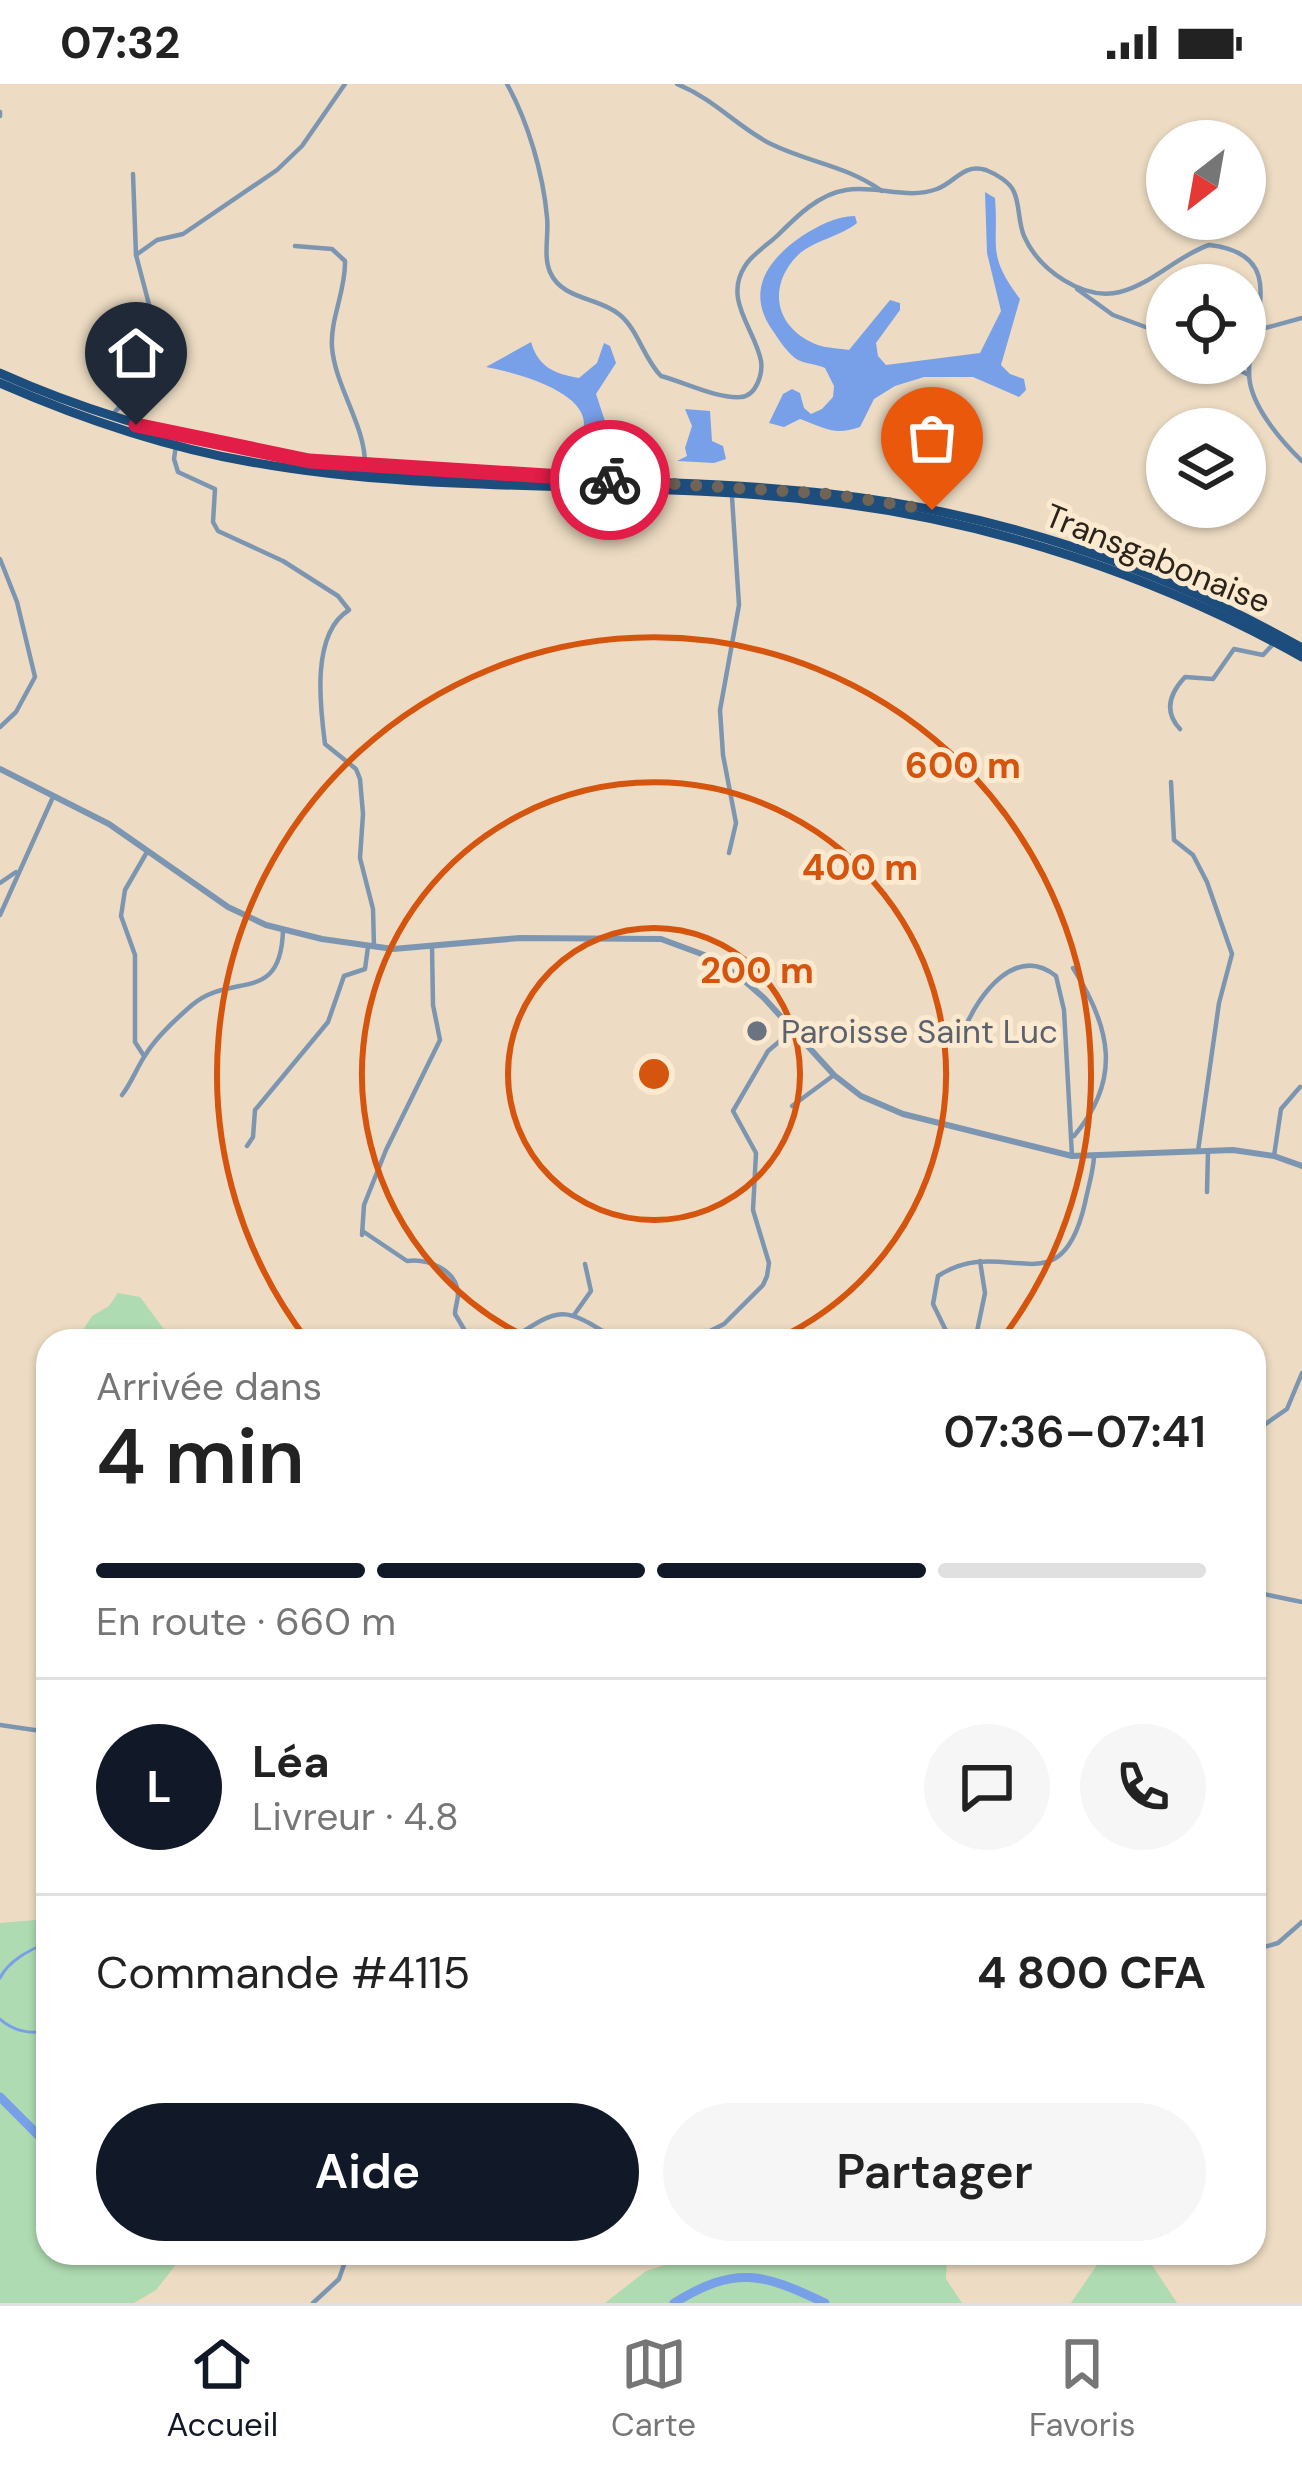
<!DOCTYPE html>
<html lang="fr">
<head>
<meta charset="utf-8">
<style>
	body { margin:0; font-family:"DM Sans",sans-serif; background:#f6f6f6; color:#222; height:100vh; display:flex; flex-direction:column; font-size:45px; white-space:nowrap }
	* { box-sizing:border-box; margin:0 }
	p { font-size:39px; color:#767676 }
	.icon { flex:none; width:66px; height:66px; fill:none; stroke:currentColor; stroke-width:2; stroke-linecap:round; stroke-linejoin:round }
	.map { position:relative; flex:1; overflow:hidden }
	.details { position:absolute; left:36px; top:1245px; width:1230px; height:936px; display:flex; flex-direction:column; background:#fff; border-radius:36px; box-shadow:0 3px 9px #0004 }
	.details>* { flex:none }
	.needle { width:78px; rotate:211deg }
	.buttons { position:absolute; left:1146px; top:36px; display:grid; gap:24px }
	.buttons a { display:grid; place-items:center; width:120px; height:120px; border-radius:50%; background:#fff; box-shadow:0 3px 9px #0004; font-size:60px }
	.pin { position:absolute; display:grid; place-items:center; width:102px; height:102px; color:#fff; margin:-123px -51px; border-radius:50% 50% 50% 0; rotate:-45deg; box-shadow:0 0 12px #0007 }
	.pin .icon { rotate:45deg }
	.courier { position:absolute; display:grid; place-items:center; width:120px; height:120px; margin:-60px; border:9px solid #e11d48; border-radius:50%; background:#fff; color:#222; box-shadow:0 3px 15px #0007 }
	.headline em { font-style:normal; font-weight:600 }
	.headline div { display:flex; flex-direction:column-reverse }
	.headline { display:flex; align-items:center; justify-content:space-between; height:204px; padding:0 60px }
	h1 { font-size:78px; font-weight:600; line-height:90px }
	.bar { display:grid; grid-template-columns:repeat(4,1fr); gap:18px 12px; align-content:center; height:144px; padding:0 60px }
	.bar i { height:15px; border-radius:9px; background:#e0e0e0 }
	.bar .current { background:#111827 }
	.bar p { grid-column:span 4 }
	.line { display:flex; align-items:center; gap:30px; padding:0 60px; border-top:3px solid #e0e0e0 }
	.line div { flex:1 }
	.round { display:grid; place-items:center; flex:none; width:126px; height:126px; border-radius:63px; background:#f6f6f6 }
	.cta { display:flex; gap:24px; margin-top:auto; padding:24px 60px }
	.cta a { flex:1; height:138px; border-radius:72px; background:#111827; color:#fff; font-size:48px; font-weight:600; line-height:138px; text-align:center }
	.cta a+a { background:#f6f6f6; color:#222 }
	.status { display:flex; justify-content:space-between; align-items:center; height:84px; padding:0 60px; background:#fff; direction:ltr }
	.status svg { height:33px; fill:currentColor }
	.menu { display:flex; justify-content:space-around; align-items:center; height:168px; border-top:3px solid #e0e0e0; background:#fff; font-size:33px; color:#767676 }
	.menu a { display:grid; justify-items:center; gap:6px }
	.menu .current { color:#111827 }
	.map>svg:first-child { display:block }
	.green { fill:#aedbb1 }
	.water { fill:#78a0e8 }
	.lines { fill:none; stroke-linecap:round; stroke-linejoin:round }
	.stream { stroke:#78a0e8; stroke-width:3 }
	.river { stroke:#78a0e8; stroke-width:9 }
	.minor { stroke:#7c96b2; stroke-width:4.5 }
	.tertiary { stroke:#7c96b2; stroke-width:6 }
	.trunk { stroke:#1c4d7c; stroke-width:9 }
	.done { stroke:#6f6456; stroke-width:12; stroke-dasharray:0 21.6 }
	.route { stroke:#e11d48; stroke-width:15 }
	.ring { fill:none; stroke:#d5540e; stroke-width:6 }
	.worship-dot { fill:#6b7280; stroke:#fbe9d0; stroke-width:4.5 }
	.labels { text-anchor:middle; stroke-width:10; stroke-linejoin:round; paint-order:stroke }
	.street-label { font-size:33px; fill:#2b241b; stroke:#fbe9d0 }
	.worship-label { font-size:33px; fill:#5b616d; stroke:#fbe9d0; text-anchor:start }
	.centre { fill:#d5540e; stroke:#fbe9d0; stroke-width:6 }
	.ring-label { font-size:36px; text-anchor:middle; font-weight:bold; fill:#d5540e; stroke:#fbe9d0; stroke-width:10; stroke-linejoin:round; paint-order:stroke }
</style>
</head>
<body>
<div class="status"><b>07:32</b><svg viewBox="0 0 49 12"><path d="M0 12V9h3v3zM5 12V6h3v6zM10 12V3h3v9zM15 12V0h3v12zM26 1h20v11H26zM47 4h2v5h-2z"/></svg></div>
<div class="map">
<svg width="1302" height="2219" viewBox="0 0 1302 2219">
	<rect width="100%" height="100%" fill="#eddcc3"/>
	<g class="green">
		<path d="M 118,1209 L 140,1213 L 166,1248 L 165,1257 L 76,1257 L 92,1232 L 109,1222 Z"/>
		<path d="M 48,1835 L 48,2169 L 185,2169 L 156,2206 L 134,2219 L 0,2219 L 0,1839 Z"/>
		<path d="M 702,2169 L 947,2169 L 946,2195 L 962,2219 L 605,2219 L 646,2187 Z"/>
		<path d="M 1105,2169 L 1144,2169 L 1177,2219 L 1071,2219 Z"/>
	</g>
	<g class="water">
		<path d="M 985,108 L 995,114 C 999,163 986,170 1020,215 L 1001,281 L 1010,290 L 1024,295 L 1026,306 L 1019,313 L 973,293 L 924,293 L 895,302 L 874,315 L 860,343 C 834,352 825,344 800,335 L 784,343 L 769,339 L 783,310 L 792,305 L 800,309 L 804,324 L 811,330 L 822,325 L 833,313 L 834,302 L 825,284 C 817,280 806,280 798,276 C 788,270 779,256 773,247 C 745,208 767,176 802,152 C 818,142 836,132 855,132 L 857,139 C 840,153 814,156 798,171 C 769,200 773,239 811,258 C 821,264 837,264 849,266 L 890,216 L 900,219 L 900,226 L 876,259 L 878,272 L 886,281 L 980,269 L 1001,227 L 987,169 Z"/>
		<path d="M 531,258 C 538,283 555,290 579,294 L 597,279 L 604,259 L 610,262 L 616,279 L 596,310 L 609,349 L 630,376 C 611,384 596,369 582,358 C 582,351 584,345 584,339 C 583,306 513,288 486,283 Z"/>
		<path d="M 685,325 L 710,327 L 712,357 L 723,362 L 726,375 L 714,379 L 677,377 L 687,372 L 685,364 L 692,342 Z"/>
	</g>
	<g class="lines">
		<g class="stream">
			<path d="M 40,1345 L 48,1349"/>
			<path d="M 0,1894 C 9,1876 30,1866 48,1858"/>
			<path d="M 0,1935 C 13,1947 31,1951 48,1946"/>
			<path d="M 34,2047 L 48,2041"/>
		</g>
		<g class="river">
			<path d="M 0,2013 L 48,2061"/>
			<path d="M 674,2219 C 736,2181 762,2189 825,2219"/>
		</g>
		<g class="minor">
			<path d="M 507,0 C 528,38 543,89 547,133 C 549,151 543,172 550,188 C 562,216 599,213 620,231 C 638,246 644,275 661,292 C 684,298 717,315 741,313 C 756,312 763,290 761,277 C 755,245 723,216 745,182 C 752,170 769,160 778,151 C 797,132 819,110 846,106 C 876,101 908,116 937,105 C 956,98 963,79 986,86 C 996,90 1010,98 1014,108 C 1020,121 1018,138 1024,152 C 1039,186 1083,217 1120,208 C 1152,200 1177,172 1209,161 C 1300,171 1241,251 1250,299 C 1255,326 1282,358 1302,377"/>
			<path d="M 677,0 C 716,16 737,43 771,60 C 810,79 845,81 882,107"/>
			<path d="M 0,28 L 0,32"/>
			<path d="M 133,90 L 136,171"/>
			<path d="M 295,162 L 332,165 L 345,177 C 346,206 330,235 332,263 C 335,303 366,342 365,382"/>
			<path d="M 1077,205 L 1113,231 L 1167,251"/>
			<path d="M 1258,246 L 1302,234"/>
			<path d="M 1225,279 L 1249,291"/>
			<path d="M 113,330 L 153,286 L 161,266 L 136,171 L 157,156 L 183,150 L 277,86 L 302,62 L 345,0"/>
			<path d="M 176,361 L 174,375 L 178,388 L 215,405 L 213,438 L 218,447 L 283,477 L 338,512 L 349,526 C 311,549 320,622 325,660 L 356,685 L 360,695 L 363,730 L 360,774 L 373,825 L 374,863"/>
			<path d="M 0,475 L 17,518 L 35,593 L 16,628 L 0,643"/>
			<path d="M 1180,645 C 1163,627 1170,609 1185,593 L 1213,595 L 1234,565 L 1263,571 L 1275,558"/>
			<path d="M 1171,698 L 1174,756 L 1193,771 L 1207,798 L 1232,870 L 1219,919 L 1198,1067"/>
			<path d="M 729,769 L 736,739 L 723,671 L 720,626 L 739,521 L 732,413"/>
			<path d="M 0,799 L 16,788"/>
			<path d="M 0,831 L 53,713"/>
			<path d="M 1073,884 C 1111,944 1122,995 1074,1052"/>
			<path d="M 965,944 C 979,910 1016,860 1056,892 L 1064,926 L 1072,1072"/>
			<path d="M 144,972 L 135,958 L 135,871 L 121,832 L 125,806 L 147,768"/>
			<path d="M 122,1011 C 132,998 137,983 146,970 C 157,952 176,935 192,921 C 232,887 281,922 283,846"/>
			<path d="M 792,1022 L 834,991"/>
			<path d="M 247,1062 L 253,1053 L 255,1026 L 328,938 L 344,892 L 365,885 L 368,863"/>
			<path d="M 1274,1072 L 1281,1025 L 1300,1003"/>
			<path d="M 1207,1108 L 1208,1067"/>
			<path d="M 364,1148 L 407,1177 C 426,1174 457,1185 458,1210 C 458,1217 455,1223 455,1230 L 471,1257"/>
			<path d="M 362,1151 L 364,1121 L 386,1066 L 440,956 L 433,921 L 432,862"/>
			<path d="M 574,1231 L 591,1207 L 585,1180"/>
			<path d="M 509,1257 C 563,1220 564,1223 619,1257"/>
			<path d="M 690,1257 L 724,1240 L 763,1201 L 767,1192 L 769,1179 L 753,1126 L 756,1069 L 733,1027 L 768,967 L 793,946"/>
			<path d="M 951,1257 L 933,1220 L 938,1192 C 1005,1148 1060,1228 1085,1119 C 1088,1104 1093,1089 1094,1073"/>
			<path d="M 975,1257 L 985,1209 L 980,1177"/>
			<path d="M 1254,1348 L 1287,1325 L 1302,1289"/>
			<path d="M 1254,1508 L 1302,1518"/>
			<path d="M 0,1641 L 48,1648"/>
			<path d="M 1254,1866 L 1278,1859 L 1302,1838"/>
			<path d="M 313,2219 L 339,2195 L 348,2169"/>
		</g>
		<path class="tertiary" d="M 0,685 L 109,740 L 228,823 L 266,841 L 322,855 L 393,865 L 520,854 L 661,855 L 707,872 L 739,892 L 764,914 L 834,991 L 861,1012 L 903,1030 L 1072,1072 L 1233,1066 L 1274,1072 L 1302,1082"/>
		<g class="trunk">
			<path d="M 0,289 C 98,333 199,360 304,377 C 476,403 657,390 830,410 C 994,428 1159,483 1302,564"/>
			<path d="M 0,299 C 80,334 165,363 251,378 C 442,413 638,394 830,418 C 995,438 1158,493 1302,573"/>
		</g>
	</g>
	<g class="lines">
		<path class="done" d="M 610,396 L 831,410 L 932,426"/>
		<path class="route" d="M 136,341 L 309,377 L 610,396"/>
	</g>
	<g class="ring">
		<circle cx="654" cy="990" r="146"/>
		<path d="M535 1257A292 292 0 1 1 773 1257"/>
		<path d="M307 1256A437 437 0 1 1 1001 1256"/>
	</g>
	<circle class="worship-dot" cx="757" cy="947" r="12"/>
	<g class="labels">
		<g class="street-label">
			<text transform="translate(1158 474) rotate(22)" y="12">Transgabonaise</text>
		</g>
		<g class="worship-label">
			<text x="781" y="959">Paroisse Saint Luc</text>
		</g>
	</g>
	<circle cx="654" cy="990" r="18" class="centre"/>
	<g class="ring-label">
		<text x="963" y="694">600 m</text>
		<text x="860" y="796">400 m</text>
		<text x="757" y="899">200 m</text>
	</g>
</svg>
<div class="buttons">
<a><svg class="needle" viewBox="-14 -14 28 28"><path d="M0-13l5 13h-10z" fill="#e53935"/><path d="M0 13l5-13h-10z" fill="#767676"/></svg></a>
<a><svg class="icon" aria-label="locate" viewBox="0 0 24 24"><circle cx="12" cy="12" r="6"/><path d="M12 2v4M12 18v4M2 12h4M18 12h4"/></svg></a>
<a><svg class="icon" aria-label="layers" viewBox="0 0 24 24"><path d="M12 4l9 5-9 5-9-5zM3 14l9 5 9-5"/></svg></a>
</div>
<div class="pin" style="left:932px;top:426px;background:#ea580c"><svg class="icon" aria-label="bag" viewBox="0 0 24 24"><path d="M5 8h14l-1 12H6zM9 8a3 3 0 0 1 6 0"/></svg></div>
<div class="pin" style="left:136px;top:341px;background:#1f2937"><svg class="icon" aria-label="home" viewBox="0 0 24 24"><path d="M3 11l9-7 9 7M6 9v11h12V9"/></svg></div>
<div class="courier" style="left:610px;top:396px"><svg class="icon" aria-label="bike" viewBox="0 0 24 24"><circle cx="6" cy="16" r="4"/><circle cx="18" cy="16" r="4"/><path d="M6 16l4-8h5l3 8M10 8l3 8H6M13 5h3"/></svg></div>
<section class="details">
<div class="headline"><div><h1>4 min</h1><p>Arrivée dans</p></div><em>07:36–07:41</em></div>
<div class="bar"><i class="current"></i><i class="current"></i><i class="current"></i><i></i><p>En route · 660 m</p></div>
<div class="line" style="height:216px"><b class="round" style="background:#111827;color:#fff">L</b><div><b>Léa</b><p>Livreur · 4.8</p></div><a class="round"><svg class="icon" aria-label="chat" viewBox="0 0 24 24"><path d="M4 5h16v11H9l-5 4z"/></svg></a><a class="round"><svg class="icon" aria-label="phone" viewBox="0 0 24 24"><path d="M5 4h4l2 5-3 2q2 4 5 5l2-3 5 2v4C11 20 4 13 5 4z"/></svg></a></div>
<div class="line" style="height:156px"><div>Commande #4115</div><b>4 800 CFA</b></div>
<div class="cta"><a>Aide</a><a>Partager</a></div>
</section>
</div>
<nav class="menu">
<a class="current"><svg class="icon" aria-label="home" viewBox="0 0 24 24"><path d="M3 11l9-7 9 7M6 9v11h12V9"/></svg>Accueil</a>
<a><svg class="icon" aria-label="map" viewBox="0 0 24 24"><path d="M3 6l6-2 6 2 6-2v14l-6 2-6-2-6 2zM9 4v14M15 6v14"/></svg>Carte</a>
<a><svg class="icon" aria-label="saved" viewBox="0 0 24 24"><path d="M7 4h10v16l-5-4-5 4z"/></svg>Favoris</a>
</nav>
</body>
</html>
